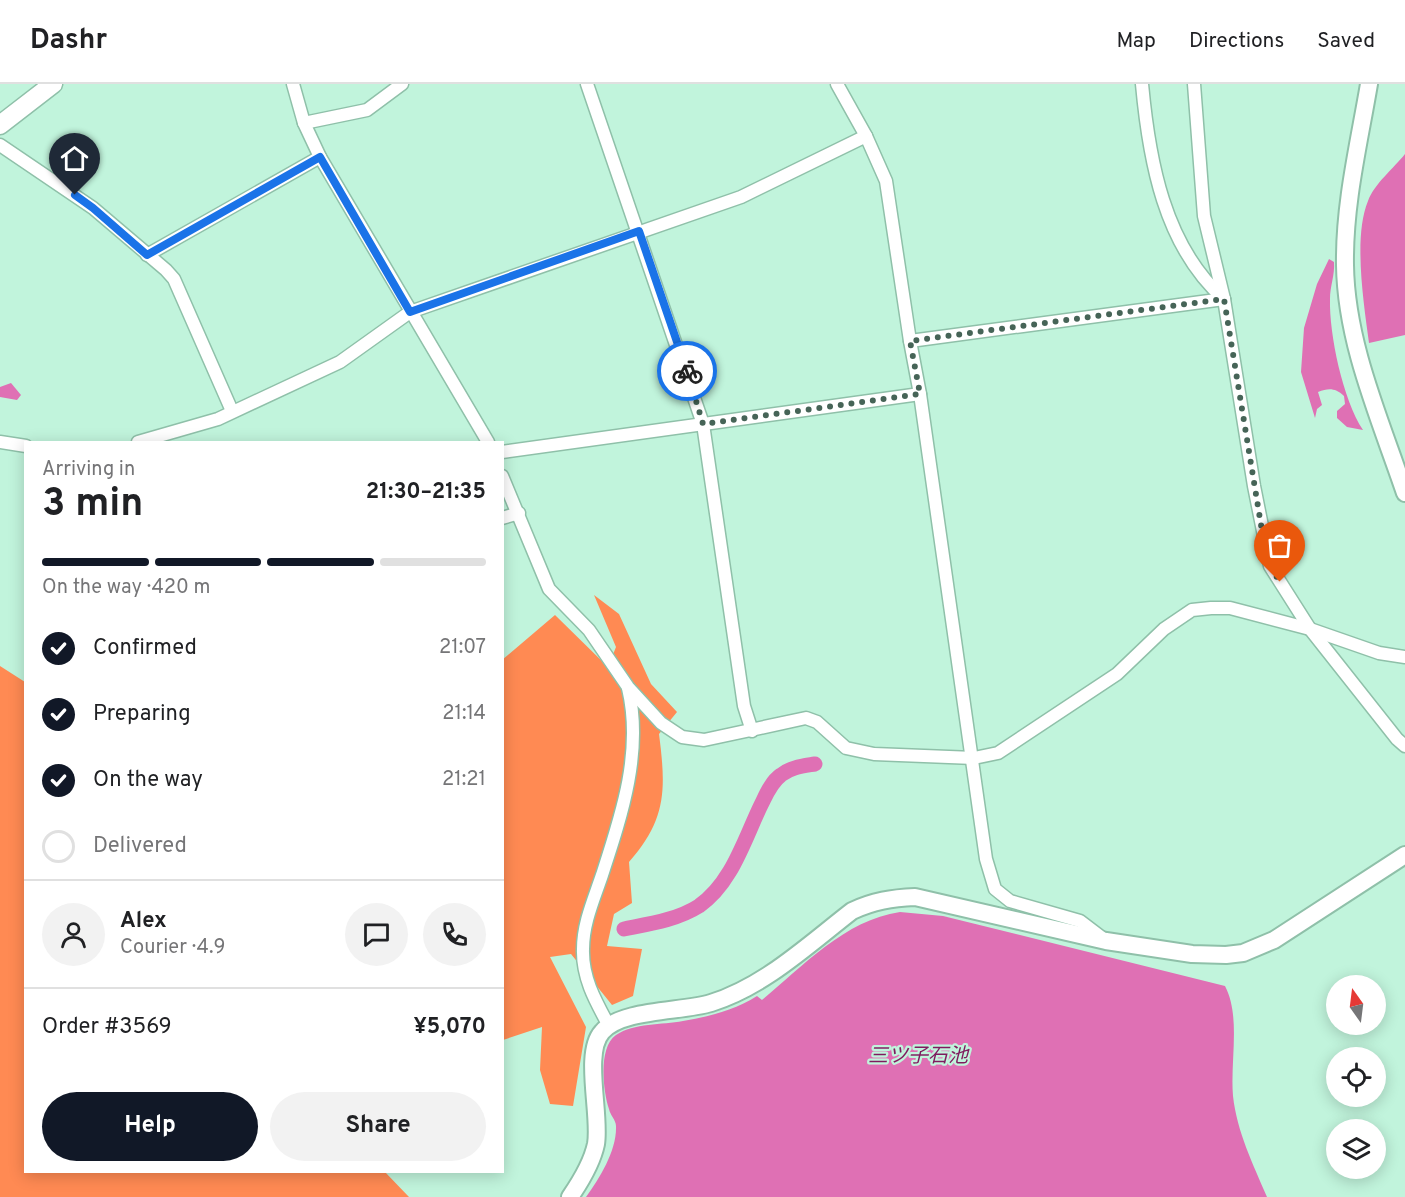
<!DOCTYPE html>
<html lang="en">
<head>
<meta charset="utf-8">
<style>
	body { margin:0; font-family:Overpass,"Noto Sans JP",sans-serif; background:#f2f2f2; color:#202124; height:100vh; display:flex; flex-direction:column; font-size:22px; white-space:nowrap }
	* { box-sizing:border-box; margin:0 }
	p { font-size:20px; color:#757577 }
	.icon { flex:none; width:33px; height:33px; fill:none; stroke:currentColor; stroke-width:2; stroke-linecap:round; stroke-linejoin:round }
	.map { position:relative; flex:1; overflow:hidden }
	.side { position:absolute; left:24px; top:357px; width:480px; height:732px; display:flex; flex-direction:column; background:#fff; border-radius:0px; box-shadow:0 3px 15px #0003 }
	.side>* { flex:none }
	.needle { width:39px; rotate:346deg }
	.controls { position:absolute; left:1326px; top:891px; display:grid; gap:12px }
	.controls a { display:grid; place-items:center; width:60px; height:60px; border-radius:50%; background:#fff; box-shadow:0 3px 15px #0003; font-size:30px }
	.pin { position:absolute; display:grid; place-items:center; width:51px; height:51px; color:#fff; margin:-62px -26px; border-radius:50% 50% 50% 0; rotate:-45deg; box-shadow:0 0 6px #0007 }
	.pin .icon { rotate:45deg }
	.courier { position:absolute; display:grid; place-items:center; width:60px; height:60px; margin:-30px; border:4px solid #1a73e8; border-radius:50%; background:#fff; color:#222; box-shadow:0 2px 8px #0007 }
	.headline em { font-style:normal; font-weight:700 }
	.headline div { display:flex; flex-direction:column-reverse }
	.headline { display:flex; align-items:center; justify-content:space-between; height:102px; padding:0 18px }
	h1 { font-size:39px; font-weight:700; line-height:45px }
	.bar { display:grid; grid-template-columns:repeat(4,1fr); gap:9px 6px; align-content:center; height:72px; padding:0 18px }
	.bar i { height:8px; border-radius:4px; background:#e0e0e0 }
	.bar .selected { background:#111827 }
	.bar p { grid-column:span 4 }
	.line { display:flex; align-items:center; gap:15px; padding:0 18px; border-top:2px solid #e0e0e0 }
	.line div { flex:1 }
	.round { display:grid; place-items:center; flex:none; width:63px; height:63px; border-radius:32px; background:#f2f2f2 }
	ol { padding:0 18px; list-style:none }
	li { display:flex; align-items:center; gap:18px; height:66px }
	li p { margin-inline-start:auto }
	li .icon { padding:6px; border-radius:50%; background:#111827; color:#fff; stroke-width:4 }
	li:last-child { color:#757577 }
	li i { width:33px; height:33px; border:3px solid #e0e0e0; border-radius:50% }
	.cta { display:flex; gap:12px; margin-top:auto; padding:12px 18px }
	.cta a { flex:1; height:69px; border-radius:36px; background:#111827; color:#fff; font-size:24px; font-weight:700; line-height:69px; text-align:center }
	.cta a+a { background:#f2f2f2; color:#202124 }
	header { display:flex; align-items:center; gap:36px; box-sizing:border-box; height:84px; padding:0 30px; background:#fff; border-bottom:2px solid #e0e0e0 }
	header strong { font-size:28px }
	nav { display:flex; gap:33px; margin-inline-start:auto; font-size:21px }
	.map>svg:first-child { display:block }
	.forest { fill:#ff8a53 }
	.water { fill:#df70b4 }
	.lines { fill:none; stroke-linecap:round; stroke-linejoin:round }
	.canal { stroke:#df70b4; stroke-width:15 }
	.street-casing { stroke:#8fc0a9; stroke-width:15 }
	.secondary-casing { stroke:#8fc0a9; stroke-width:20 }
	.primary-casing { stroke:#8fc0a9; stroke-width:21 }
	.street { stroke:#fff; stroke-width:12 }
	.secondary { stroke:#fff; stroke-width:16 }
	.primary { stroke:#fff; stroke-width:18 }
	.done { stroke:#466457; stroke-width:6; stroke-dasharray:0 10.8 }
	.route { stroke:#1a73e8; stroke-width:8 }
	.labels { text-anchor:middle; stroke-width:4.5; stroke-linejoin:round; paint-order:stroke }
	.water-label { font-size:20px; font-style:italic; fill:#7f1b5e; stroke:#c1f4dc }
</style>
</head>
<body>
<header>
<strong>Dashr</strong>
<nav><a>Map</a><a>Directions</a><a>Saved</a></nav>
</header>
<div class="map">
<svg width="1405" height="1113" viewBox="0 0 1405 1113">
	<rect width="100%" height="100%" fill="#c1f4dc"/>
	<g class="forest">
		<path d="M 594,511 L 619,530 L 651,600 L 677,628 L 659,650 C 666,705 667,735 629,778 L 632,819 L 614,830 L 607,862 L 642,865 L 633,912 L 612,921 L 571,870 L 550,873 L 586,943 L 573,1022 L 550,1020 L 540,986 L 542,943 L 503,956 L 502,576 L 555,531 L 608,583 L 616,563 Z"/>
		<path d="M 0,582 L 25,598 L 26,1088 L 385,1088 L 409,1113 L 0,1113 Z"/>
	</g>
	<g class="water">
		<path d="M 1405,70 L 1405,251 L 1369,259 C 1364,221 1353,153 1368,117 C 1374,100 1394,84 1405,70 Z"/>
		<path d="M 1329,175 L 1334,178 C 1335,191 1330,202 1330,215 C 1329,250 1343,316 1363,346 L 1347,343 L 1337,334 L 1337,327 L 1345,320 L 1344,312 C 1335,304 1329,304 1318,308 L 1322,321 L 1317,325 L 1315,334 L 1301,288 L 1304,244 L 1317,200 Z"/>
		<path d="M 11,299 L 21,311 L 17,316 L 0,313 L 0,303 Z"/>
		<path d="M 900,828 L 943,832 L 1225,902 C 1241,933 1230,976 1233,1012 C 1237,1048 1253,1080 1267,1113 L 586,1113 C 600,1094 617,1066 616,1042 C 616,1036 610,1031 609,1025 C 603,1007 598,963 616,951 C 634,939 662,941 683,937 C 708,933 735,926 757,912 L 762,916 C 803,882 845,836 900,828 Z"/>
	</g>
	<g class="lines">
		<path class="canal" d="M 624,845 C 649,840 677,836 699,822 C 732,799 744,756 761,721 C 766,711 771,698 781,691 C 791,683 803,682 815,680"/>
		<g class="street-casing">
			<g id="street">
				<path d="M 293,0 L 304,39 L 320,73 L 488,358"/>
				<path d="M 587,0 L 703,340 L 744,622 L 752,647"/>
				<path d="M 837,0 L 866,52 L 886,97 L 910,257 L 920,310 L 986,775 L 995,805 L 1010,817 L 1080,837 L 1101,853"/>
				<path d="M 1142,0 C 1149,76 1164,162 1224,215"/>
				<path d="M 1194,0 L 1204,132 L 1224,215 L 1254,402 L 1270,482 L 1310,545 L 1397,655 L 1405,662"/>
				<path d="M 304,39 L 367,26 L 402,0"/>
				<path d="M 0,61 L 93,124 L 166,186 L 174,195 L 232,327"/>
				<path d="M 147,171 L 320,73"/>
				<path d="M 910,257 L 1224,215"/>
				<path d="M 0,358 L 26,362"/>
				<path d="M 138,358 L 218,335 L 340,278 L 410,228 L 741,113 L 866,52"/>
				<path d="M 502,368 L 920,310"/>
				<path d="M 502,392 L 549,505 L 589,546 L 628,603 L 661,639 L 682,653 L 704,656 L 806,634 L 817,638 L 846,664 L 874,670 L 974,674 L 998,669 L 1117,590 L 1164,545 L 1192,526 L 1211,524 L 1230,524 L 1310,545 L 1379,569 L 1405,573"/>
				<path d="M 502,434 L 519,429"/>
				<path d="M 609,942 C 596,918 582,894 583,865 C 583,839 594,815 602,791 C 622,730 643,667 628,604"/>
			</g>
		</g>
		<g class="secondary-casing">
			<g id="secondary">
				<path d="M 1369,0 C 1359,59 1344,120 1345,181 C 1346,259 1380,335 1405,409"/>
				<path d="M 570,1113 C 581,1097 592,1079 596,1060 C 601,1031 583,969 602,948 C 621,925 682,928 711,919 C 765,902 808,861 852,827 C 873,817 892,814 915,813 L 1106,857 L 1192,870 L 1226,871 L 1243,869 L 1274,856 L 1405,771"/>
			</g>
		</g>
		<g class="primary-casing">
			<path id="primary" d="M 0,41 L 53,0"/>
		</g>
		<use href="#street" class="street"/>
		<use href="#secondary" class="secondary"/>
		<use href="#primary" class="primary"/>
	</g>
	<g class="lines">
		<path class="done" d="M 687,287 L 703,340 L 920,310 L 910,257 L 1224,215 L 1262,447 L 1270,482 L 1280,498"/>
		<path class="route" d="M 75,111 L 93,124 L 147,171 L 320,73 L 410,228 L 639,147 L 687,287"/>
	</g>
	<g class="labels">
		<g class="water-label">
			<text x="918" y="978">三ツ子石池</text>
		</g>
	</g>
</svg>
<div class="controls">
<a><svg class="needle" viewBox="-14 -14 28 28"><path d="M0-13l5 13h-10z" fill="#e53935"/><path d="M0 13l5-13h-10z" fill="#757577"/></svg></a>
<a><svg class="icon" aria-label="locate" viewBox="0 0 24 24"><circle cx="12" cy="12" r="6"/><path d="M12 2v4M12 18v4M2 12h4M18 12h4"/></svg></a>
<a><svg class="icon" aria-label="layers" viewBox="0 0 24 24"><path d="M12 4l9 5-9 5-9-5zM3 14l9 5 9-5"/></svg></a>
</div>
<div class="pin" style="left:1280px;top:498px;background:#ea580c"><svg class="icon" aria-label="bag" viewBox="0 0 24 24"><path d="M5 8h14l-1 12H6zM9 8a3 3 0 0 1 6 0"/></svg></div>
<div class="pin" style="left:75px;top:111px;background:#1f2937"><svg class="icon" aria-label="home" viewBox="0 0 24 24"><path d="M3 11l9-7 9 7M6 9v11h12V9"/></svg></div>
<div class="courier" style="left:687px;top:287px"><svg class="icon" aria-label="bike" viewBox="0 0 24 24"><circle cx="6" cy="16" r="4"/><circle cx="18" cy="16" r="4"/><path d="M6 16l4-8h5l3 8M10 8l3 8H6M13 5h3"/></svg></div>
<section class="side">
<div class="headline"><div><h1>3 min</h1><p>Arriving in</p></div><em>21:30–21:35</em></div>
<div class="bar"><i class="selected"></i><i class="selected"></i><i class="selected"></i><i></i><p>On the way · 420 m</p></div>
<ol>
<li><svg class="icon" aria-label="check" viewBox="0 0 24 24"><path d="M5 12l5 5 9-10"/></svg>Confirmed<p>21:07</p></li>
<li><svg class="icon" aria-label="check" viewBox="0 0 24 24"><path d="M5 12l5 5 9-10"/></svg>Preparing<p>21:14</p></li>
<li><svg class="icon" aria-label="check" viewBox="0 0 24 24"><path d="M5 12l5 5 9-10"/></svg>On the way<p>21:21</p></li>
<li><i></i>Delivered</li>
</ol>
<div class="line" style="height:108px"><a class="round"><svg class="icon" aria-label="person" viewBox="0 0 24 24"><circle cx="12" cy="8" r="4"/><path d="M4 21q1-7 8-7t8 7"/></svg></a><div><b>Alex</b><p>Courier · 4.9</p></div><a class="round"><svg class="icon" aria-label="chat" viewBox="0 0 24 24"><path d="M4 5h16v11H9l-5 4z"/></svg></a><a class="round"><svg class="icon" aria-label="phone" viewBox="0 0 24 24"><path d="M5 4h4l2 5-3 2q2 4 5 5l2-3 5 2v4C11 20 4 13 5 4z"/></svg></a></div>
<div class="line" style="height:78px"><div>Order #3569</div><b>¥5,070</b></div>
<div class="cta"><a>Help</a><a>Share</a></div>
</section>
</div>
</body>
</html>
